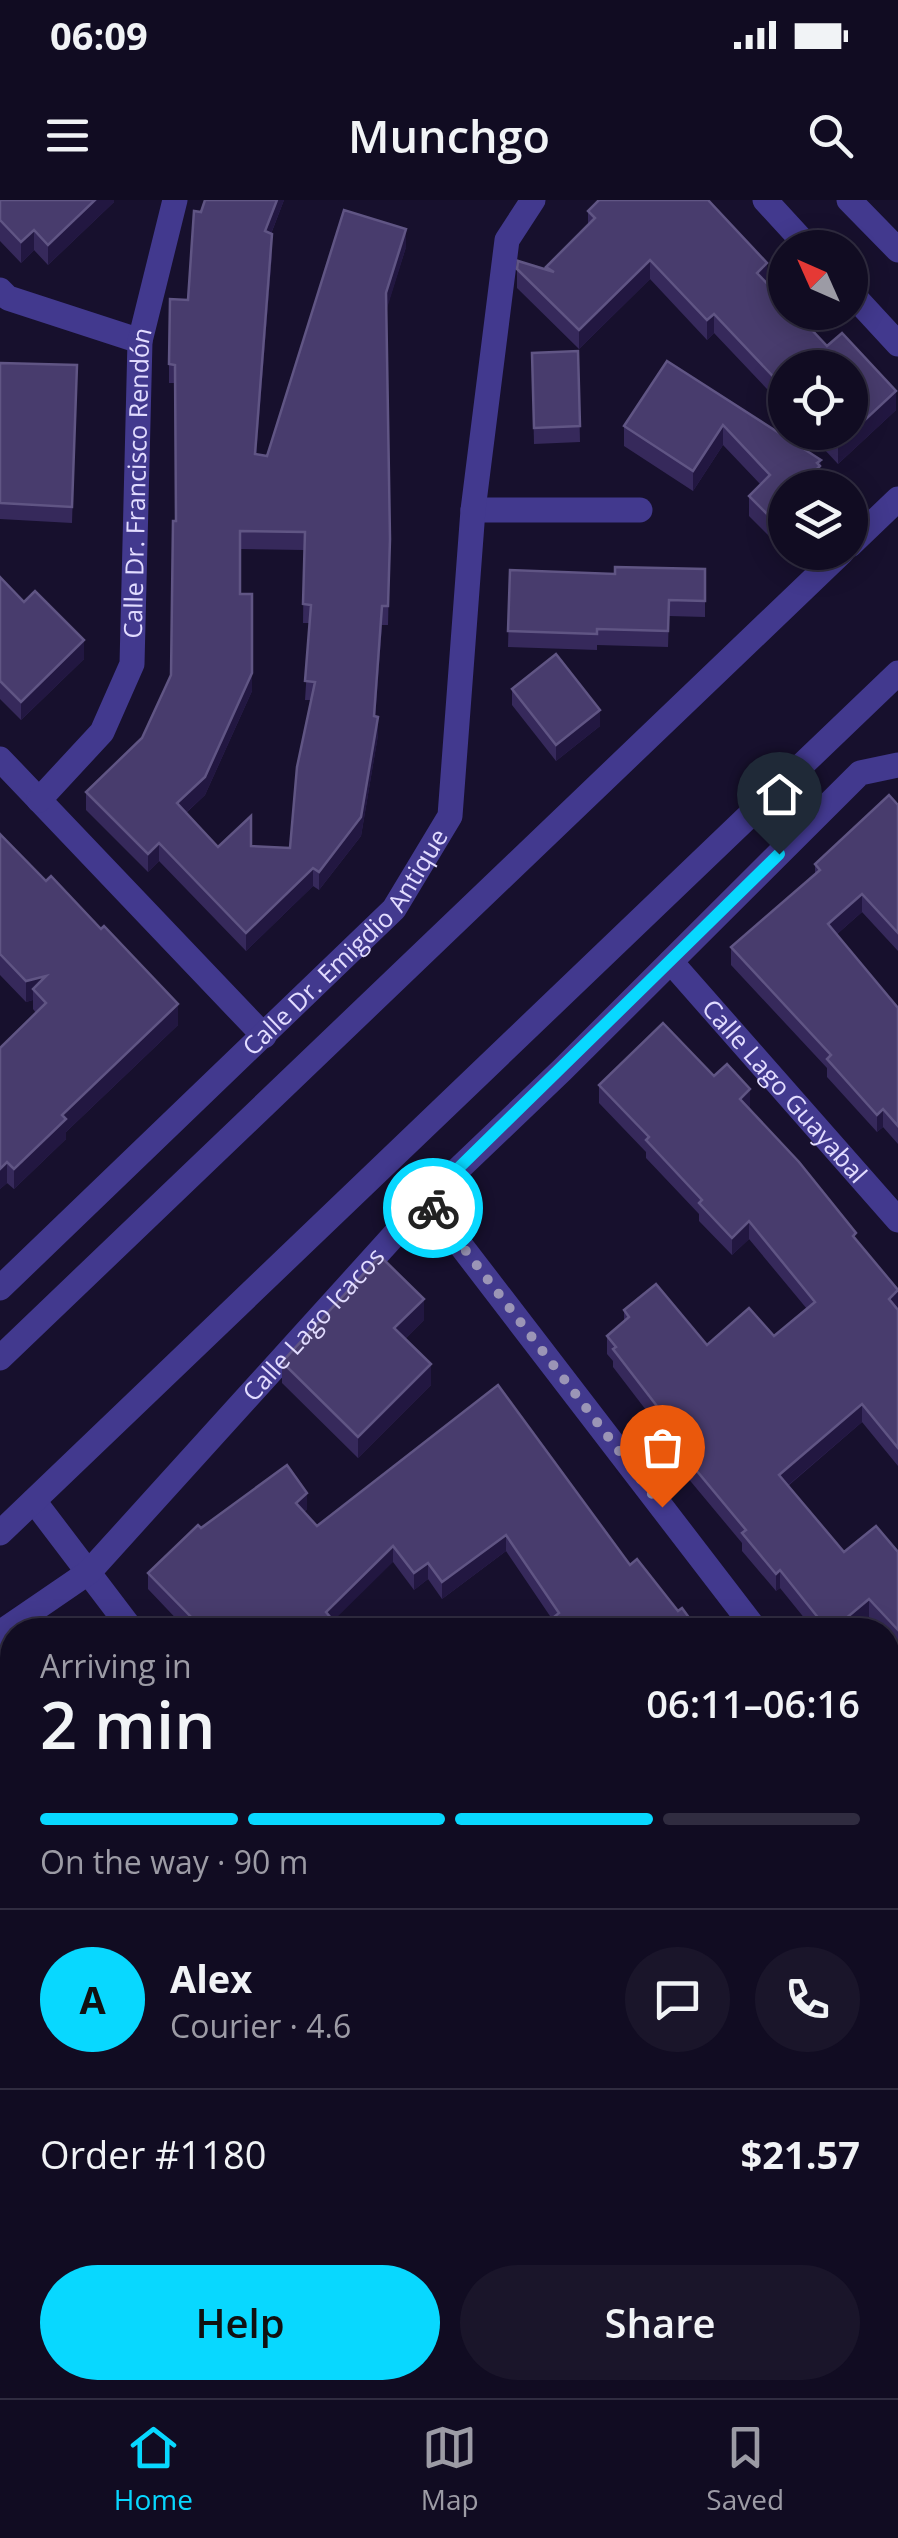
<!DOCTYPE html>
<html lang="en">
<head>
<meta charset="utf-8">
<style>
	body { margin:0; font-family:"Open Sans",sans-serif; background:#1a152a; color:#f1f3f6; height:100vh; display:flex; flex-direction:column; font-size:38px; white-space:nowrap }
	* { box-sizing:border-box; margin:0 }
	p { font-size:32px; color:#9c9ba5 }
	.icon { flex:none; width:55px; height:55px; fill:none; stroke:currentColor; stroke-width:2; stroke-linecap:round; stroke-linejoin:round }
	.map { position:relative; flex:1; overflow:hidden }
	.panel { position:absolute; left:0px; top:1418px; width:900px; height:782px; display:flex; flex-direction:column; background:#110c22; border-radius:40px 40px 0 0; box-shadow:0 5px 25px #0003,0 0 0 2px #302c40 }
	.panel>* { flex:none }
	.needle { width:65px; rotate:315deg }
	.controls { position:absolute; left:768px; top:30px; display:grid; gap:20px }
	.controls a { display:grid; place-items:center; width:100px; height:100px; border-radius:50%; background:#110c22; box-shadow:0 5px 25px #0003,0 0 0 2px #302c40; font-size:50px }
	.pin { position:absolute; display:grid; place-items:center; width:85px; height:85px; color:#fff; margin:-102px -42px; border-radius:50% 50% 50% 0; rotate:-45deg; box-shadow:0 0 10px #0007 }
	.pin .icon { rotate:45deg }
	.courier { position:absolute; display:grid; place-items:center; width:100px; height:100px; margin:-50px; border:8px solid #08d8ff; border-radius:50%; background:#fff; color:#222; box-shadow:0 2px 12px #0007 }
	.summary em { font-style:normal; font-weight:600 }
	.summary div { display:flex; flex-direction:column-reverse }
	.summary { display:flex; align-items:center; justify-content:space-between; height:170px; padding:0 40px }
	h1 { font-size:65px; font-weight:600; line-height:75px }
	.bar { display:grid; grid-template-columns:repeat(4,1fr); gap:15px 10px; align-content:center; height:120px; padding:0 40px }
	.bar i { height:12px; border-radius:8px; background:#302c40 }
	.bar .on { background:#08d8ff }
	.bar p { grid-column:span 4 }
	.line { display:flex; align-items:center; gap:25px; padding:0 40px; border-top:2px solid #302c40 }
	.line div { flex:1 }
	.round { display:grid; place-items:center; flex:none; width:105px; height:105px; border-radius:52px; background:#1a152a }
	.cta { display:flex; gap:20px; margin-top:auto; padding:20px 40px }
	.cta a { flex:1; height:115px; border-radius:60px; background:#08d8ff; color:#111; font-size:40px; font-weight:600; line-height:115px; text-align:center }
	.cta a+a { background:#1a152a; color:#f1f3f6 }
	.status { display:flex; justify-content:space-between; align-items:center; height:70px; padding:0 50px; background:#110c22; direction:ltr }
	.status svg { height:28px; fill:currentColor }
	header { display:flex; justify-content:space-between; align-items:center; height:130px; padding:0 40px; background:#110c22; font-size:45px; font-weight:600 }
	.tabs { display:flex; justify-content:space-around; align-items:center; height:140px; border-top:2px solid #302c40; background:#110c22; font-size:28px; color:#9c9ba5 }
	.tabs a { display:grid; justify-items:center; gap:5px }
	.tabs .on { color:#08d8ff }
	.map>svg:first-child { display:block }
	.lines { fill:none; stroke-linecap:round; stroke-linejoin:round }
	.minor { stroke:#42398e; stroke-width:25 }
	.tertiary { stroke:#42398e; stroke-width:25 }
	.wall { fill:#36295b; fill-rule:evenodd }
	.shaded-wall { fill:#221741 }
	.building { fill:#483c6d; stroke:#605584; stroke-width:2.5; fill-rule:evenodd }
	.done { stroke:#9b95b6; stroke-width:10; stroke-dasharray:0 18 }
	.route { stroke:#08d8ff; stroke-width:12 }
	.labels { text-anchor:middle; stroke-width:8; stroke-linejoin:round; paint-order:stroke }
	.street-label { font-size:25px; fill:#e2dcff; stroke:#17102d }
</style>
</head>
<body>
<div class="status"><b>06:09</b><svg viewBox="0 0 49 12"><path d="M0 12V9h3v3zM5 12V6h3v6zM10 12V3h3v9zM15 12V0h3v12zM26 1h20v11H26zM47 4h2v5h-2z"/></svg></div>
<header><svg class="icon" aria-label="menu" viewBox="0 0 24 24"><path d="M4 6h16M4 12h16M4 18h16"/></svg>Munchgo<svg class="icon" aria-label="search" viewBox="0 0 24 24"><circle cx="10" cy="10" r="6"/><path d="M15 15l6 6"/></svg></header>
<div class="map">
<svg width="898" height="2198" viewBox="0 0 898 2198">
	<rect width="100%" height="100%" fill="#17102d"/>
	<g class="lines">
		<g class="minor">
			<path d="M 765,0 L 809,48"/>
			<path d="M 849,0 L 898,50"/>
			<path d="M 0,90 L 8,98 L 140,141"/>
			<path d="M 850,92 L 898,144"/>
			<path d="M 473,310 L 640,310"/>
			<path d="M 0,559 L 264,836"/>
			<path id="s1" d="M 39,600 L 102,532 L 132,464 L 140,141 L 175,0"/>
			<path id="s2" d="M 671,762 L 898,1020"/>
			<path d="M 426,1000 L 756,1430"/>
			<path id="s3" d="M 0,1088 L 394,709 L 450,616 L 473,310 L 507,40 L 533,0"/>
			<path d="M 34,1301 L 132,1430"/>
			<path id="s4" d="M 0,1433 L 89,1372 L 426,1000 L 562,870 L 860,573 L 898,565"/>
			<path d="M 888,1603 L 898,1616"/>
			<path d="M 0,2135 L 12,2145"/>
			<path d="M 59,2188 L 69,2198"/>
			<path d="M 702,2188 L 710,2198"/>
			<path d="M 0,2196 L 12,2185"/>
		</g>
		<g class="tertiary">
			<path d="M 850,345 L 898,299"/>
			<path d="M 0,1158 L 842,352"/>
			<path d="M 0,1333 L 898,473"/>
		</g>
	</g>
	<g class="wall">
		<path d="M 0,0 L 114,0 L 114,2 L 48,65 L 34,50 L 21,63 L 0,41 Z"/>
		<path d="M 205,0 L 284,0 L 271,34 L 272,53 L 256,254 L 267,256 L 406,47 L 386,110 L 390,339 L 388,425 L 382,425 L 375,516 L 378,535 L 361,636 L 319,690 L 313,686 L 246,751 L 159,661 L 148,672 L 86,610 L 86,592 L 142,538 L 171,475 L 176,321 L 175,183 L 169,183 L 169,164 L 188,100 L 201,12 ZM 240,349 L 304,350 L 303,423 L 310,423 L 305,500 L 311,500 L 290,648 L 251,646 L 218,647 L 186,613 L 205,595 L 252,491 L 240,394 Z"/>
		<path d="M 710,0 L 710,2 L 767,83 L 827,146 L 896,210 L 838,264 L 808,232 L 850,232 L 785,168 L 785,208 L 714,133 L 707,140 L 650,79 L 579,149 L 517,88 L 517,69 L 546,70 L 546,67 L 588,25 L 588,11 Z"/>
		<path d="M 578,151 L 580,242 L 534,244 L 532,153 Z"/>
		<path d="M 667,161 L 821,280 L 820,286 L 785,288 L 785,321 L 769,336 L 749,316 L 749,296 L 761,285 L 723,245 L 693,291 L 624,246 L 624,226 Z"/>
		<path d="M 0,163 L 77,165 L 72,323 L 0,319 Z"/>
		<path d="M 705,369 L 705,417 L 669,416 L 668,447 L 597,445 L 597,450 L 508,447 L 510,370 L 615,374 Z"/>
		<path d="M 0,377 L 84,459 L 21,520 L 0,499 Z"/>
		<path d="M 512,489 L 600,526 L 556,561 L 512,505 Z"/>
		<path d="M 898,605 L 898,751 L 862,712 L 836,735 L 898,808 L 898,944 L 883,927 L 877,932 L 827,877 L 827,868 L 731,765 L 731,747 L 815,674 L 815,664 Z"/>
		<path d="M 0,634 L 178,825 L 66,932 L 66,939 L 14,989 L 7,983 L 0,989 L 36,813 L 33,809 L 33,800 L 26,802 L 0,775 Z"/>
		<path d="M 714,876 L 750,907 L 748,909 L 898,1090 L 898,1266 L 862,1222 L 788,1286 L 844,1352 L 898,1352 L 898,1448 L 888,1437 L 888,1430 L 881,1430 L 869,1417 L 854,1430 L 814,1430 L 780,1388 L 776,1391 L 742,1351 L 742,1343 L 662,1247 L 662,1231 L 613,1167 L 613,1161 L 607,1154 L 607,1136 L 624,1121 L 624,1110 L 707,1145 L 774,1136 L 807,1109 L 749,1039 L 732,1055 L 699,1021 L 699,1014 L 646,958 L 646,952 L 599,903 L 599,885 Z"/>
		<path d="M 424,1120 L 405,1139 L 431,1185 L 358,1258 L 282,1183 L 282,1162 Z"/>
		<path d="M 498,1185 L 630,1365 L 698,1430 L 540,1430 L 552,1419 L 506,1351 L 442,1399 L 428,1379 L 414,1390 L 393,1362 L 186,1429 L 148,1389 L 148,1373 L 201,1328 L 307,1309 L 304,1312 L 317,1326 Z"/>
		<path d="M 12,1488 L 12,1598 L 0,1583 L 0,1498 Z"/>
		<path d="M 888,1712 L 898,1728 L 898,1810 L 888,1795 Z"/>
		<path d="M 0,1915 L 12,1924 L 12,1944 L 5,1954 L 12,1964 L 12,2077 L 0,2062 Z"/>
		<path d="M 898,2096 L 898,2198 L 895,2198 L 888,2185 L 888,2138 L 895,2134 L 888,2121 L 888,2102 Z"/>
		<path d="M 147,2188 L 200,2188 L 200,2196 L 197,2198 L 153,2198 Z"/>
		<path d="M 396,2188 L 472,2188 L 458,2198 L 404,2198 Z"/>
		<path d="M 486,2188 L 577,2188 L 566,2198 L 496,2198 Z"/>
		<path d="M 782,2188 L 834,2188 L 840,2198 L 788,2198 Z"/>
	</g>
	<g class="shaded-wall">
		<path d="M 95,0 L 114,0 L 114,2 L 48,65 L 48,45 Z"/>
		<path d="M 277,0 L 284,0 L 265,49 L 265,31 Z"/>
		<path d="M 406,29 L 406,47 L 386,112 L 386,93 Z"/>
		<path d="M 34,30 L 34,50 L 21,63 L 21,42 Z"/>
		<path d="M 272,34 L 272,53 L 255,272 L 255,254 Z"/>
		<path d="M 650,60 L 650,79 L 579,149 L 579,130 Z"/>
		<path d="M 767,63 L 767,83 L 757,92 L 757,73 Z"/>
		<path d="M 714,114 L 714,133 L 707,140 L 707,120 Z"/>
		<path d="M 896,191 L 896,210 L 838,264 L 838,245 Z"/>
		<path d="M 723,225 L 723,245 L 693,291 L 693,271 Z"/>
		<path d="M 821,260 L 820,286 L 819,288 L 798,288 Z"/>
		<path d="M 785,300 L 785,321 L 769,336 L 769,316 Z"/>
		<path d="M 252,394 L 252,491 L 205,595 L 177,621 L 177,603 Z"/>
		<path d="M 382,406 L 382,425 L 374,534 L 374,516 Z"/>
		<path d="M 84,440 L 84,459 L 21,520 L 21,502 Z"/>
		<path d="M 600,510 L 600,526 L 556,561 L 556,545 Z"/>
		<path d="M 378,517 L 378,535 L 361,636 L 319,690 L 319,672 Z"/>
		<path d="M 159,643 L 159,661 L 148,672 L 148,654 Z"/>
		<path d="M 313,668 L 313,686 L 246,751 L 246,733 Z"/>
		<path d="M 862,694 L 862,712 L 828,742 L 828,724 Z"/>
		<path d="M 46,776 L 33,789 L 33,800 L 26,802 L 26,781 Z"/>
		<path d="M 178,804 L 178,825 L 66,932 L 66,939 L 14,989 L 14,969 L 62,915 Z"/>
		<path d="M 750,889 L 750,907 L 740,917 L 740,899 Z"/>
		<path d="M 883,909 L 883,927 L 877,932 L 877,915 Z"/>
		<path d="M 7,962 L 7,983 L 0,989 L 0,969 Z"/>
		<path d="M 749,1021 L 749,1039 L 732,1055 L 732,1038 Z"/>
		<path d="M 898,1091 L 898,1109 L 889,1099 Z"/>
		<path d="M 424,1099 L 424,1120 L 394,1150 L 394,1128 Z"/>
		<path d="M 431,1164 L 431,1185 L 358,1258 L 358,1237 Z"/>
		<path d="M 862,1204 L 862,1222 L 779,1293 L 779,1275 Z"/>
		<path d="M 307,1293 L 307,1309 L 296,1320 L 296,1303 Z"/>
		<path d="M 506,1335 L 506,1351 L 442,1399 L 442,1382 Z"/>
		<path d="M 393,1346 L 393,1362 L 326,1428 L 326,1412 Z"/>
		<path d="M 428,1363 L 428,1379 L 414,1390 L 414,1373 Z"/>
		<path d="M 780,1370 L 780,1388 L 776,1391 L 776,1374 Z"/>
		<path d="M 869,1399 L 869,1417 L 854,1430 L 832,1430 Z"/>
		<path d="M 12,1925 L 12,1944 L 0,1961 L 0,1941 Z"/>
		<path d="M 182,2188 L 200,2188 L 200,2196 L 197,2198 L 164,2198 Z"/>
		<path d="M 451,2188 L 472,2188 L 458,2198 L 436,2198 Z"/>
		<path d="M 560,2188 L 577,2188 L 566,2198 L 549,2198 Z"/>
	</g>
	<g class="building">
		<path d="M 0,0 L 95,0 L 48,45 L 34,30 L 21,42 L 0,20 Z"/>
		<path d="M 205,0 L 277,0 L 265,31 L 272,34 L 255,254 L 267,256 L 344,10 L 406,29 L 386,93 L 390,339 L 388,406 L 382,406 L 374,516 L 378,517 L 361,617 L 319,672 L 313,668 L 246,733 L 159,643 L 148,654 L 86,592 L 142,538 L 171,475 L 173,321 L 176,321 L 175,165 L 169,164 L 170,99 L 188,100 L 194,11 L 201,12 ZM 240,331 L 305,332 L 303,404 L 311,405 L 305,481 L 315,482 L 297,567 L 290,648 L 251,646 L 251,616 L 218,647 L 177,603 L 205,577 L 252,473 L 252,394 L 240,394 Z"/>
		<path d="M 599,0 L 708,0 L 767,63 L 757,73 L 785,102 L 785,112 L 795,112 L 827,146 L 842,133 L 896,191 L 838,245 L 827,232 L 850,232 L 850,168 L 785,168 L 785,189 L 714,114 L 707,120 L 650,60 L 579,130 L 517,69 L 518,61 L 554,72 L 546,67 L 595,18 L 588,11 Z"/>
		<path d="M 578,151 L 580,226 L 534,228 L 532,153 Z"/>
		<path d="M 667,161 L 821,260 L 817,263 L 820,266 L 798,288 L 785,288 L 785,300 L 769,316 L 749,296 L 770,275 L 723,225 L 693,271 L 624,226 Z"/>
		<path d="M 0,163 L 77,165 L 72,307 L 0,303 Z"/>
		<path d="M 615,367 L 705,369 L 705,401 L 669,400 L 668,431 L 597,429 L 597,434 L 508,431 L 510,370 L 615,374 Z"/>
		<path d="M 0,377 L 24,402 L 35,391 L 84,440 L 21,502 L 0,481 Z"/>
		<path d="M 556,454 L 600,510 L 556,545 L 512,489 Z"/>
		<path d="M 889,595 L 898,605 L 898,733 L 862,694 L 828,724 L 898,808 L 898,926 L 883,909 L 877,915 L 827,859 L 831,855 L 731,747 L 820,670 L 815,664 Z"/>
		<path d="M 0,634 L 46,681 L 51,676 L 101,729 L 104,726 L 178,804 L 62,915 L 66,919 L 14,969 L 7,962 L 0,969 L 0,848 L 46,803 L 33,789 L 46,776 L 26,781 L 0,754 Z"/>
		<path d="M 663,823 L 714,876 L 727,864 L 750,889 L 740,899 L 799,962 L 856,1033 L 853,1036 L 898,1090 L 889,1099 L 898,1110 L 898,1248 L 862,1204 L 779,1275 L 844,1352 L 876,1326 L 898,1352 L 898,1430 L 869,1399 L 832,1430 L 828,1430 L 780,1370 L 776,1374 L 742,1333 L 746,1330 L 662,1229 L 670,1223 L 613,1149 L 616,1147 L 607,1136 L 629,1117 L 624,1110 L 656,1084 L 707,1145 L 749,1108 L 774,1136 L 815,1102 L 749,1021 L 732,1038 L 699,1003 L 702,1000 L 646,940 L 649,937 L 599,885 Z"/>
		<path d="M 380,1056 L 424,1099 L 394,1128 L 431,1164 L 358,1237 L 282,1162 Z"/>
		<path d="M 498,1185 L 630,1365 L 637,1359 L 678,1411 L 682,1408 L 698,1430 L 542,1430 L 540,1428 L 559,1413 L 506,1335 L 442,1382 L 428,1363 L 414,1373 L 393,1346 L 326,1412 L 341,1430 L 186,1430 L 195,1421 L 148,1373 L 198,1325 L 201,1328 L 287,1265 L 307,1293 L 296,1303 L 317,1326 Z"/>
		<path d="M 12,1488 L 12,1580 L 0,1564 L 0,1498 Z"/>
		<path d="M 888,1712 L 898,1728 L 898,1793 L 888,1779 Z"/>
		<path d="M 0,1915 L 12,1924 L 0,1941 Z"/>
		<path d="M 0,1948 L 12,1964 L 12,2058 L 0,2043 Z"/>
		<path d="M 898,2096 L 898,2131 L 888,2113 L 888,2102 Z"/>
		<path d="M 898,2132 L 898,2184 L 888,2166 L 888,2138 Z"/>
		<path d="M 159,2188 L 182,2188 L 164,2197 Z"/>
		<path d="M 232,2188 L 260,2188 L 266,2198 L 230,2198 L 227,2192 Z"/>
		<path d="M 408,2188 L 451,2188 L 436,2198 L 416,2198 Z"/>
		<path d="M 501,2188 L 560,2188 L 549,2198 L 511,2198 Z"/>
		<path d="M 792,2188 L 834,2188 L 840,2198 L 798,2198 Z"/>
	</g>
	<g class="lines">
		<path class="done" d="M 433,1008 L 662,1307"/>
		<path class="route" d="M 433,1008 L 426,1000 L 779,654"/>
	</g>
	<g class="labels">
		<g class="street-label">
			<text dy="9" stroke="none"><textPath href="#s1" startOffset="348">Calle Dr. Francisco Rendón</textPath></text>
			<text dy="9" stroke="none"><textPath href="#s3" startOffset="490">Calle Dr. Emigdio Antique</textPath></text>
			<text dy="9" stroke="none"><textPath href="#s2" startOffset="172">Calle Lago Guayabal</textPath></text>
			<text dy="9" stroke="none"><textPath href="#s4" startOffset="442">Calle Lago Icacos</textPath></text>
		</g>
	</g>
</svg>
<div class="controls">
<a><svg class="needle" viewBox="-14 -14 28 28"><path d="M0-13l5 13h-10z" fill="#e53935"/><path d="M0 13l5-13h-10z" fill="#9c9ba5"/></svg></a>
<a><svg class="icon" aria-label="locate" viewBox="0 0 24 24"><circle cx="12" cy="12" r="6"/><path d="M12 2v4M12 18v4M2 12h4M18 12h4"/></svg></a>
<a><svg class="icon" aria-label="layers" viewBox="0 0 24 24"><path d="M12 4l9 5-9 5-9-5zM3 14l9 5 9-5"/></svg></a>
</div>
<div class="pin" style="left:662px;top:1307px;background:#ea580c"><svg class="icon" aria-label="bag" viewBox="0 0 24 24"><path d="M5 8h14l-1 12H6zM9 8a3 3 0 0 1 6 0"/></svg></div>
<div class="pin" style="left:779px;top:654px;background:#1f2937"><svg class="icon" aria-label="home" viewBox="0 0 24 24"><path d="M3 11l9-7 9 7M6 9v11h12V9"/></svg></div>
<div class="courier" style="left:433px;top:1008px"><svg class="icon" aria-label="bike" viewBox="0 0 24 24"><circle cx="6" cy="16" r="4"/><circle cx="18" cy="16" r="4"/><path d="M6 16l4-8h5l3 8M10 8l3 8H6M13 5h3"/></svg></div>
<section class="panel">
<div class="summary"><div><h1>2 min</h1><p>Arriving in</p></div><em>06:11–06:16</em></div>
<div class="bar"><i class="on"></i><i class="on"></i><i class="on"></i><i></i><p>On the way · 90 m</p></div>
<div class="line" style="height:180px"><b class="round" style="background:#08d8ff;color:#111">A</b><div><b>Alex</b><p>Courier · 4.6</p></div><a class="round"><svg class="icon" aria-label="chat" viewBox="0 0 24 24"><path d="M4 5h16v11H9l-5 4z"/></svg></a><a class="round"><svg class="icon" aria-label="phone" viewBox="0 0 24 24"><path d="M5 4h4l2 5-3 2q2 4 5 5l2-3 5 2v4C11 20 4 13 5 4z"/></svg></a></div>
<div class="line" style="height:130px"><div>Order #1180</div><b>$21.57</b></div>
<div class="cta"><a>Help</a><a>Share</a></div>
</section>
</div>
<nav class="tabs">
<a class="on"><svg class="icon" aria-label="home" viewBox="0 0 24 24"><path d="M3 11l9-7 9 7M6 9v11h12V9"/></svg>Home</a>
<a><svg class="icon" aria-label="map" viewBox="0 0 24 24"><path d="M3 6l6-2 6 2 6-2v14l-6 2-6-2-6 2zM9 4v14M15 6v14"/></svg>Map</a>
<a><svg class="icon" aria-label="saved" viewBox="0 0 24 24"><path d="M7 4h10v16l-5-4-5 4z"/></svg>Saved</a>
</nav>
</body>
</html>
